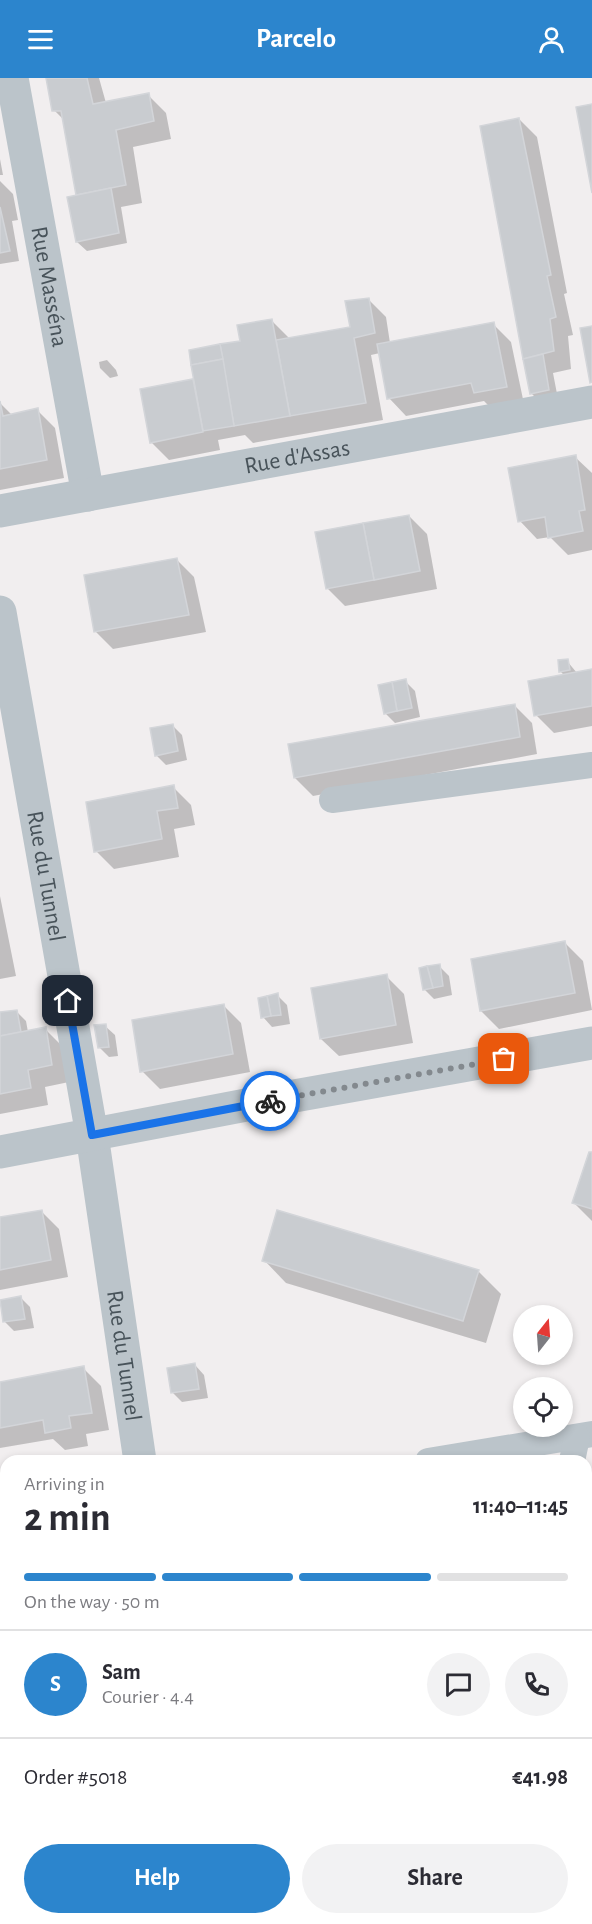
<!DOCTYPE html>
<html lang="en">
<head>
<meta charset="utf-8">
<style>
	body { margin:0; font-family:"Alegreya Sans",sans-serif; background:#f2f2f3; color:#2b2b33; height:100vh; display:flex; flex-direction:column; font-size:22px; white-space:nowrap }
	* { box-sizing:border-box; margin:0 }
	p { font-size:20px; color:#7c7c81 }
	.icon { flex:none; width:33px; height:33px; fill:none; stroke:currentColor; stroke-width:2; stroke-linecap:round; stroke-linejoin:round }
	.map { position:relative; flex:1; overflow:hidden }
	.sheet { position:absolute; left:0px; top:1377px; width:592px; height:470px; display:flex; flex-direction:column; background:#fff; border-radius:18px 18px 0 0; box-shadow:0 3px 9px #0003 }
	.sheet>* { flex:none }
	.needle { width:39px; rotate:17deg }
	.tools { position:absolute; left:513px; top:1227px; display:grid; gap:12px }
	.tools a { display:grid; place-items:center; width:60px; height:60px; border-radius:50%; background:#fff; box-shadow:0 3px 9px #0003; font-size:30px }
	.pin { position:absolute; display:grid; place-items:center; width:51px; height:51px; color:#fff; margin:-26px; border-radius:12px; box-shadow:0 3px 9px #0006 }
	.courier { position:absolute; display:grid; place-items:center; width:60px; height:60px; margin:-30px; border:4px solid #1a73e8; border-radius:50%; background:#fff; color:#222; box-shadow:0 2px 8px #0007 }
	.summary em { font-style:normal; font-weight:600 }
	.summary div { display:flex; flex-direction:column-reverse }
	.summary { display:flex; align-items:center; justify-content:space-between; height:102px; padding:0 24px }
	h1 { font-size:39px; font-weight:600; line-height:45px }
	.bar { display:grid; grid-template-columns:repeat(4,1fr); gap:9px 6px; align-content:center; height:72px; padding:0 24px }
	.bar i { height:8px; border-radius:4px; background:#e1e1e2 }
	.bar .active { background:#2c85cd }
	.bar p { grid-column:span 4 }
	.line { display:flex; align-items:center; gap:15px; padding:0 24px; border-top:2px solid #e1e1e2 }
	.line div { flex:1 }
	.round { display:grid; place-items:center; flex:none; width:63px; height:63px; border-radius:32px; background:#f2f2f3 }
	.primary-button { display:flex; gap:12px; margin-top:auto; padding:12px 24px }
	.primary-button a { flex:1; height:69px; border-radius:36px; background:#2c85cd; color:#fff; font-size:24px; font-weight:600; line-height:69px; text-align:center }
	.primary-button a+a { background:#f2f2f3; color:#2b2b33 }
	header { display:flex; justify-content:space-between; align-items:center; height:78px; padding:0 24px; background:#2c85cd; color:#fff; font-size:27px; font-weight:600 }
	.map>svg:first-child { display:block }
	.commercial { fill:#faf3e9 }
	.shadow { fill:#0003 }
	.building { fill:#c9ccd0; stroke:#d3d5d9; stroke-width:1.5 }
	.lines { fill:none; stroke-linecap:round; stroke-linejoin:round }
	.service { stroke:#bbc4ca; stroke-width:26 }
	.minor { stroke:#bbc4ca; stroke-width:33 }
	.done { stroke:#83898e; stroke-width:6; stroke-dasharray:0 10.8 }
	.route { stroke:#1a73e8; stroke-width:8 }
	.labels { text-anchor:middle; stroke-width:4.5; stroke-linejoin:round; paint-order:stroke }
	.street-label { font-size:24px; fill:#48535a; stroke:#fff }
</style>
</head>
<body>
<header><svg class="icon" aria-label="menu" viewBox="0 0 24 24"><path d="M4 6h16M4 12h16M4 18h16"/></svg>Parcelo<svg class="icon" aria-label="person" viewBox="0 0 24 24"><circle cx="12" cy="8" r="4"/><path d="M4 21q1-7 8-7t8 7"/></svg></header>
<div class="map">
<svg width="592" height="1846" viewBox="0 0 592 1846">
	<rect width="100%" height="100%" fill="#f1eeef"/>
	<path class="commercial" d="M 6,1793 L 6,1840 L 274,1840 L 276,1846 L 0,1846 L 0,1795 Z"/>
	<g class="shadow">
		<path d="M 48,0 L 99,0 L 106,25 L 148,17 L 166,35 L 171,61 L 133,69 L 142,125 L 121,129 L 127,165 L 87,173 L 77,164 L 78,118 L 64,42 L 54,32 Z"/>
		<path d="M 519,41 L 537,59 L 567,215 L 564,216 L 573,257 L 568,258 L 571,291 L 553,295 L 558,321 L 541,325 L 531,315 L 481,49 Z"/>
		<path d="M 0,81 L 3,97 L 0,97 Z"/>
		<path d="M 0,103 L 13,116 L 18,142 L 12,143 L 19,183 L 0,186 Z"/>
		<path d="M 368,221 L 386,239 L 390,265 L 493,246 L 511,264 L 524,326 L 493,332 L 484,323 L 406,338 L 389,320 L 380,275 L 371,277 L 383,342 L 253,365 L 245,357 L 218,362 L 220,372 L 169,382 L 151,364 L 193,303 L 196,306 L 242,264 L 272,243 L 290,261 L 352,250 Z"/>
		<path d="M 107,282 L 116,292 L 118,298 L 110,300 L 100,290 L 99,284 Z"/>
		<path d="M 0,325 L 12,337 L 37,332 L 55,350 L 64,400 L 0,412 Z"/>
		<path d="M 575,379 L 592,395 L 592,472 L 568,477 L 550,459 L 537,461 L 520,443 Z"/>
		<path d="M 409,438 L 427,456 L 437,511 L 345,528 L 327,510 Z"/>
		<path d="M 176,481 L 194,499 L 206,554 L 113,571 L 95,553 Z"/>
		<path d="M 567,583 L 577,595 L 592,593 L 592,648 L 554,655 L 536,637 L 565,598 L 560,593 Z"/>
		<path d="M 405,603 L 415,613 L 420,639 L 395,645 L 385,635 Z"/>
		<path d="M 514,627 L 532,645 L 537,676 L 313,718 L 295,700 Z"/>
		<path d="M 172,647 L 182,657 L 187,682 L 166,687 L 156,677 Z"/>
		<path d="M 173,709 L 191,727 L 195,747 L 174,751 L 179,779 L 114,791 L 96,773 Z"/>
		<path d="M 0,818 L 16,898 L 0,901 Z"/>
		<path d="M 565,865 L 583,883 L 592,932 L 499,951 L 481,933 Z"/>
		<path d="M 439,888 L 449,898 L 452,917 L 434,921 L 424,911 Z"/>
		<path d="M 386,898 L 404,916 L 413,965 L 339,978 L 321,961 Z"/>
		<path d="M 277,917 L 287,927 L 290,946 L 272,949 L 263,939 Z"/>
		<path d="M 223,927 L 241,945 L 250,994 L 160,1011 L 142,993 Z"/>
		<path d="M 16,933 L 26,943 L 28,954 L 45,951 L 63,969 L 69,1004 L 45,1009 L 48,1027 L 0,1036 L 0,936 Z"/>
		<path d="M 105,948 L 115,957 L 118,978 L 109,979 L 99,969 Z"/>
		<path d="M 592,1076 L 592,1143 L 574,1125 Z"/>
		<path d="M 41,1133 L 59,1151 L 68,1199 L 0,1212 L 0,1141 Z"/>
		<path d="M 264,1182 L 478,1193 L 501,1216 L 486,1265 L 286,1205 Z"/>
		<path d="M 20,1219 L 30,1229 L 34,1250 L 14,1253 L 5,1244 Z"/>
		<path d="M 195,1287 L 204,1297 L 208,1320 L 182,1324 L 172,1314 Z"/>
		<path d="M 83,1290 L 101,1308 L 109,1352 L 86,1356 L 88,1368 L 65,1372 L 53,1361 L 0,1370 L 0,1305 Z"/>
	</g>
	<g class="building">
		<path d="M 46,0 L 87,0 L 93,26 L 149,15 L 154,43 L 116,52 L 126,107 L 76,117 L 61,33 L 52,33 Z"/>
		<path d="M 592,26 L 592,115 L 576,29 Z"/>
		<path d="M 519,40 L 551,197 L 547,198 L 556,239 L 550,241 L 554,273 L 523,281 L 480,48 Z"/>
		<path d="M 111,110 L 119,155 L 76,164 L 67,119 Z"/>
		<path d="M 0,129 L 10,173 L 0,175 Z"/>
		<path d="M 369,220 L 375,255 L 354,260 L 366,325 L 290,338 L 276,262 L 350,249 L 345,223 Z"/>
		<path d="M 272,241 L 290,338 L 234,348 L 220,266 L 240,263 L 237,247 Z"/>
		<path d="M 494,244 L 507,309 L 474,315 L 471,305 L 387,321 L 377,266 Z"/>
		<path d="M 592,248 L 592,304 L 590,305 L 580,250 Z"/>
		<path d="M 220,266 L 223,281 L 191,287 L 189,272 Z"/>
		<path d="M 543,276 L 549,312 L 530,316 L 523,281 Z"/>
		<path d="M 223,281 L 234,348 L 203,353 L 191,287 Z"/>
		<path d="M 193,301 L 203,354 L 150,365 L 140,311 Z"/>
		<path d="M 0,323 L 3,338 L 38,330 L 47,382 L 0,391 Z"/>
		<path d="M 576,377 L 585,432 L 579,433 L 583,453 L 548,460 L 545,439 L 518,444 L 508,390 Z"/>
		<path d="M 409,437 L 420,493 L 374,502 L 363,445 Z"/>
		<path d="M 363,445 L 374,502 L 326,511 L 315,454 Z"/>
		<path d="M 177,480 L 189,537 L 94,554 L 84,497 Z"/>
		<path d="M 568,581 L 570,592 L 559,594 L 558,582 Z"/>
		<path d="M 592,591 L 592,628 L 534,638 L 528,603 Z"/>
		<path d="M 406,601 L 412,630 L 397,633 L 392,604 Z"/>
		<path d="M 392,604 L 397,633 L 384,636 L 378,607 Z"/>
		<path d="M 515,626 L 520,659 L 294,700 L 288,666 Z"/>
		<path d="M 173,646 L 178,673 L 155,678 L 150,650 Z"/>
		<path d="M 174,707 L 178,730 L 157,733 L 162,761 L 94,774 L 86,724 Z"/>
		<path d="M 565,863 L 575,915 L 480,933 L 471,881 Z"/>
		<path d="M 440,886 L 443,908 L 433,910 L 427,888 Z"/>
		<path d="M 427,888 L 433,910 L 423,912 L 419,890 Z"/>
		<path d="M 387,896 L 396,947 L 320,961 L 311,910 Z"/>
		<path d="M 278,915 L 281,937 L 271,938 L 267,918 Z"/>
		<path d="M 267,918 L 271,938 L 261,940 L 258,920 Z"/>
		<path d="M 224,926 L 233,976 L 140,994 L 132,942 Z"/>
		<path d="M 17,932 L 21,954 L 0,958 L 0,934 Z"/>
		<path d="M 106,946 L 109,969 L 98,970 L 94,947 Z"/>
		<path d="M 46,949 L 52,987 L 28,992 L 31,1010 L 0,1016 L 0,958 Z"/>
		<path d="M 589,1074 L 592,1074 L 592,1131 L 572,1125 Z"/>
		<path d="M 42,1132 L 51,1182 L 0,1192 L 0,1139 Z"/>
		<path d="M 277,1132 L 479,1192 L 463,1243 L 262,1183 Z"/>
		<path d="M 21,1218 L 25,1241 L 3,1244 L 0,1222 Z"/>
		<path d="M 195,1285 L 199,1311 L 171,1315 L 167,1290 Z"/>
		<path d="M 84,1288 L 92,1335 L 69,1338 L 71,1350 L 45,1355 L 43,1342 L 0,1350 L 0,1304 Z"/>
	</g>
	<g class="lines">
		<g class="service">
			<path d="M 332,722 L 592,687"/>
			<path d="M 428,1383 L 592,1356"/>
			<path d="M 572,1383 L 577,1359"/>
			<path d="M 586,1614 L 592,1613"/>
		</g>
		<g class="minor">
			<path id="s1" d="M 12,0 L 88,417"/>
			<path id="s2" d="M 0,433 L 592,324"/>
			<path id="s3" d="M 0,534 L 92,1057 L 140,1383"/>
			<path d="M 0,1074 L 283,1020 L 592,965"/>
			<path d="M 0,1457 L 6,1456"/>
		</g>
	</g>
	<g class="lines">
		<path class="done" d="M 270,1023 L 504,981"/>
		<path class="route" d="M 68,923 L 92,1057 L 270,1023"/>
	</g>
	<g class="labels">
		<g class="street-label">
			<text dy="8" stroke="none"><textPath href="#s1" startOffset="212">Rue Masséna</textPath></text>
			<text dy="8" stroke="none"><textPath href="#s2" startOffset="302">Rue d'Assas</textPath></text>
			<text dy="8" stroke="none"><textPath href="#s3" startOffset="268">Rue du Tunnel</textPath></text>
			<text dy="8" stroke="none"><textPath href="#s3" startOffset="754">Rue du Tunnel</textPath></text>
		</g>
	</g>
</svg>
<div class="tools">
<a><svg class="needle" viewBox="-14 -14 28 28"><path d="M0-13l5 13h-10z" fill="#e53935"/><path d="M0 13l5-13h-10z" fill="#7c7c81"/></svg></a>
<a><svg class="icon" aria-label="locate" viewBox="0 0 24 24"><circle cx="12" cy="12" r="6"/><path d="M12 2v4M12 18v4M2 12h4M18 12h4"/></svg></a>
</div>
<div class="pin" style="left:504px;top:981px;background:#ea580c"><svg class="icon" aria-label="bag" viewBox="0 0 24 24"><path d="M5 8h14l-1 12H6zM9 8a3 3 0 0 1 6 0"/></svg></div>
<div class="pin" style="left:68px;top:923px;background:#1f2937"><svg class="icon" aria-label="home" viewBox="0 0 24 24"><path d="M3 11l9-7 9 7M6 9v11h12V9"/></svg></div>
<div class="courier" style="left:270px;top:1023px"><svg class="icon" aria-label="bike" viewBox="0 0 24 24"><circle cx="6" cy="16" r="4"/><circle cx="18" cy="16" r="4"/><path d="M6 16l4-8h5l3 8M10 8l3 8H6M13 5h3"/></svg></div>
<section class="sheet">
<div class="summary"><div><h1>2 min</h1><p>Arriving in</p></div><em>11:40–11:45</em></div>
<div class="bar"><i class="active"></i><i class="active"></i><i class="active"></i><i></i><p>On the way · 50 m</p></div>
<div class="line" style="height:108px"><b class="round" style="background:#2c85cd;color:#fff">S</b><div><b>Sam</b><p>Courier · 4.4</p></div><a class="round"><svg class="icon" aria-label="chat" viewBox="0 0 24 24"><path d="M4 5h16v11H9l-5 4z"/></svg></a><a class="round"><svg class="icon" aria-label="phone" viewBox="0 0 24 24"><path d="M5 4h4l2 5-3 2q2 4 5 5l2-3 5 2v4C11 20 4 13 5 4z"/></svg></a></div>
<div class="line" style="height:78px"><div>Order #5018</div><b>€41.98</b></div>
<div class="primary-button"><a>Help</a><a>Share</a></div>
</section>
</div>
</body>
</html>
